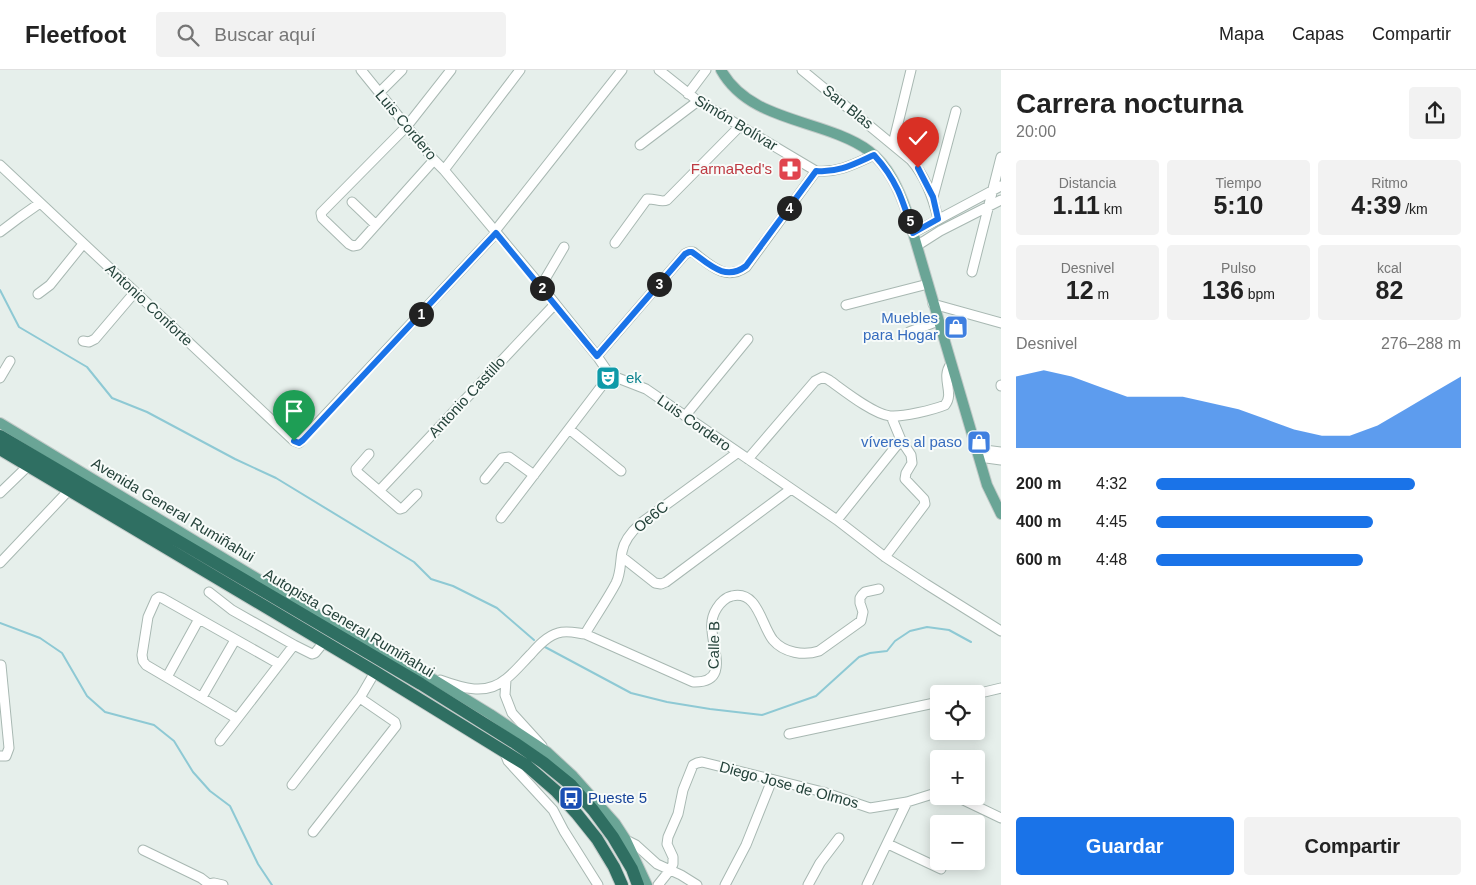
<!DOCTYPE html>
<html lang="es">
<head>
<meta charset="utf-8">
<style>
	:root { --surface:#fff; --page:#f2f2f2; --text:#222; --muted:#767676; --line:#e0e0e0; --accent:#1a73e8 }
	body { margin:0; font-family:Helvetica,sans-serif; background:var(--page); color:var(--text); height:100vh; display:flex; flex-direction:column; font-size:19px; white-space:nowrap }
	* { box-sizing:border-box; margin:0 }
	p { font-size:16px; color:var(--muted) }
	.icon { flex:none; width:28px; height:28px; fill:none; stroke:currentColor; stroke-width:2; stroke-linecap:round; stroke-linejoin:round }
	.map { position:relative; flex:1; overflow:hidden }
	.side { display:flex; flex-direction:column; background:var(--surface); width:475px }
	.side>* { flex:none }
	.tools { position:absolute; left:930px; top:615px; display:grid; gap:10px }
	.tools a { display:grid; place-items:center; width:55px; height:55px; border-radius:5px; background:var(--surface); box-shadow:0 2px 12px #0003; font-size:25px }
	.pin { position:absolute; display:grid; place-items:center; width:42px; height:42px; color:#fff; margin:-51px -21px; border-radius:50% 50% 50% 0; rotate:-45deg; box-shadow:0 0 5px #0007 }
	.pin .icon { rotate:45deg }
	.km { position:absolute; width:25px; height:25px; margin:-12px; border-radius:50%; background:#222; color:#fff; font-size:14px; line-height:25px; text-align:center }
	.round { display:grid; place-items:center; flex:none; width:52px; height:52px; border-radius:5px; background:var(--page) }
	.head { display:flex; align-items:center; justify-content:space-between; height:85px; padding:0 15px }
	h1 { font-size:28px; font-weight:600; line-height:38px }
	.figures { display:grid; grid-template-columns:repeat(3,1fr); gap:8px; height:85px; padding:5px 15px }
	.figures div { display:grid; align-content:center; border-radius:5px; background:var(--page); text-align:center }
	.figures b { font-size:25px; font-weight:600 }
	.figures small { font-size:14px; font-weight:400 }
	.figures p { font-size:14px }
	.chart { height:140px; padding:10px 15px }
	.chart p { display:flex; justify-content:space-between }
	.chart svg { width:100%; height:90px; margin-top:5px; fill:var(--accent); opacity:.7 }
	.cta { display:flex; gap:10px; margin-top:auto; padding:10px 15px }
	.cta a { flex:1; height:58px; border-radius:5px; background:var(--accent); color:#fff; font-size:20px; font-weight:600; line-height:58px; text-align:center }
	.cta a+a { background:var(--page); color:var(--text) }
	ul { padding:0 15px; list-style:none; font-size:16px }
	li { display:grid; grid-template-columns:80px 60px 1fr; align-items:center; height:38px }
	li i { height:12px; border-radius:6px; background:var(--accent) }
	header { display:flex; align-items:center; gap:30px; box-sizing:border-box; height:70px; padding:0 25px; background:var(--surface); border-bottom:1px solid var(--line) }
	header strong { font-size:24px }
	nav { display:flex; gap:28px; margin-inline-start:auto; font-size:18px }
	.search { width:350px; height:45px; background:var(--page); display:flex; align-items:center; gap:12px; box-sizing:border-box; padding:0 18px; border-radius:5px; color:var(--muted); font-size:19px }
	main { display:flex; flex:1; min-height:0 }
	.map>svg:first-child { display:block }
</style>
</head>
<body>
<header>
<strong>Fleetfoot</strong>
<div class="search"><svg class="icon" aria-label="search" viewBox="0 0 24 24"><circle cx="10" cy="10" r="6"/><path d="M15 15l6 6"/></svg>Buscar aquí</div>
<nav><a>Mapa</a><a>Capas</a><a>Compartir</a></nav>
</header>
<main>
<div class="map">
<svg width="1001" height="815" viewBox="0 0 1001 815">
	<rect width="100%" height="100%" fill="#e6efeb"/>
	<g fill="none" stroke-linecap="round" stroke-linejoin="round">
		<path stroke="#8ec9d4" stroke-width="2" d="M0 220 19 257 87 297 112 328 147 342 235 389 276 408 414 492 431 509 453 516 497 538 534 570
			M0 553 40 568 62 583 87 626 105 642 154 655 174 671 193 702 210 721 230 736 258 794 272 815
			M545 577 631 623 667 632 710 639 762 645 816 626 859 587 870 583 887 581 895 571 910 561 927 557 949 560 971 572"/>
		<g stroke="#a8b8b2" stroke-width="11">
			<path id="minor" d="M361 0 434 90 444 100 541 216 597 286 610 305 646 319 837 450 885 487 926 514 1001 561
				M659 0 698 31 816 101C838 103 854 94 874 85
				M802 0 911 90C926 107 933 127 938 149
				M379 23 402 0
				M688 24 706 0
				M893 74 911 0
				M640 75 698 31
				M434 90 358 175 353 176 349 174 322 148 321 143 407 56 451 0
				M0 95 294 371 299 373 496 163
				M444 100 520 0
				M933 127 956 41
				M352 132 376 155
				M495 161 622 0
				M0 162 20 147 40 133
				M913 163 1001 116
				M615 173 647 129C654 128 661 133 667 130L740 56
				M918 175 940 161 1001 130
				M972 202 1001 87
				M541 216 564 177
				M38 224 50 215 83 174
				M933 234 1001 253
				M846 235 928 214
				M909 262 938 251
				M83 271 89 272 95 269 135 222
				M597 286 685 184 689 182H693C709 194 725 212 746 197L816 101
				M0 308 10 291
				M1001 315V316
				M685 346 748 269
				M569 359 621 401
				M977 379 1001 382
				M369 384 356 399 357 402 400 439 403 438 417 424
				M979 387 1001 390
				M748 389 815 311 823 307 829 310C843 320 873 344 890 346 903 347 933 340 945 335 955 323 940 308 951 294
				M485 409 502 388 509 387 534 405
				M379 421 555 234
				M0 423 29 395
				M501 448 610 305
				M837 450 901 370
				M622 487 655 513 661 514 666 512 791 419
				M885 487 925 434 924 429 905 409 906 403 912 393 911 385 901 370 891 346
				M0 493 70 419
				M209 522 232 540 294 575
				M585 564C595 547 607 530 616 513 621 503 620 493 622 482 624 470 632 461 641 453L737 383
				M167 607 199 549
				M440 610C462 618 486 626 506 609 515 602 523 592 531 584 538 576 547 566 558 563 567 560 576 563 585 564L693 612C729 613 713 582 712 560 711 552 713 544 717 538 720 533 726 527 732 526 758 520 761 555 773 570 784 583 804 586 819 581L861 551 863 542 860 533V528L862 525 865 522 879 519
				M506 610 505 625 512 643 542 676
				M976 624 1001 618
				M202 627 235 570
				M236 648 146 595 143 591 142 585 148 547 156 529 159 527 162 528 279 594
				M789 664 939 632
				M220 671 294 575 312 584 315 583 324 572
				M504 681 508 691 553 740 564 761 598 815
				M0 686H6L9 678 1 595
				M292 715 361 626 375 602
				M955 726 1001 748
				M313 762 396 656 395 652 360 628
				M626 770 636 775 657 794 681 805 697 815
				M888 774 941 799
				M143 780 201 808 210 815
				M209 814 214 813 223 815
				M658 815 670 800 673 794V787L667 774 668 767 678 744 683 720 693 695 697 693 702 692 823 722 870 738 907 732 939 722
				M725 815 746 775 772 710
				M808 815 820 793 839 768
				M867 815 907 732"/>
		</g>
		<g stroke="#c2cac8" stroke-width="12">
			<path id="major" d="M721 0C745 43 797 48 839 65 849 69 860 74 869 81 889 96 899 120 907 142L987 415 1001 444
				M0 353 301 535 433 609 490 644 547 682 573 706 615 753 626 770 647 815"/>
		</g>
		<g stroke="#c2cac8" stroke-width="14">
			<path id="highway" d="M0 366 421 614 515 673 544 693 571 715 593 740 613 767 632 799 638 815
				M0 379 375 602 526 695 556 721 577 744 597 769 614 797 622 815"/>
		</g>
		<use href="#minor" stroke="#fff" stroke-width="9"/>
		<use href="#major" stroke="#6aa596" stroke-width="10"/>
		<use href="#highway" stroke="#2f6f62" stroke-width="12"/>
	</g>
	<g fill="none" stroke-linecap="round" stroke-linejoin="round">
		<g stroke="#fff" stroke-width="10">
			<path id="route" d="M294 371 299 373 303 370 496 163 597 286 685 184 689 182H692C709 194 725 212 746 196L816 101C838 103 854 94 874 85 897 110 903 131 913 163L938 149 933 127 918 98"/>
		</g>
		<use href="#route" stroke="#1a73e8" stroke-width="6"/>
	</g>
	<defs>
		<g id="pharmacy-square" transform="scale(1.25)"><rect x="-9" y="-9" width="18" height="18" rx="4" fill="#e0444e" stroke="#f7fbf9"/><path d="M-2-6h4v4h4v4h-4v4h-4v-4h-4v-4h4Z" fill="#fff"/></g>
		<g id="shop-square" transform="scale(1.25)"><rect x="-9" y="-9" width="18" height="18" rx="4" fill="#3f7fe0" stroke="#f7fbf9"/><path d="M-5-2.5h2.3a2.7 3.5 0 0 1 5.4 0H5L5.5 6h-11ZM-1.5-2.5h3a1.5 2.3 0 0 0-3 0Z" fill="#fff"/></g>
		<g id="theatre-square" transform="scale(1.25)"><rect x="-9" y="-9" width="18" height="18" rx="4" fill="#0f9aa8" stroke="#f7fbf9"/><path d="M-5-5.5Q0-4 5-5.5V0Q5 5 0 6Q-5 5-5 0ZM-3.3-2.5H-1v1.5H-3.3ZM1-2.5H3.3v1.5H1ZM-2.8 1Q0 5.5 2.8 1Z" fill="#fff"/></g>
		<g id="bus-square" transform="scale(1.25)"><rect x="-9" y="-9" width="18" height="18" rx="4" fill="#1a4fb4" stroke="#f7fbf9"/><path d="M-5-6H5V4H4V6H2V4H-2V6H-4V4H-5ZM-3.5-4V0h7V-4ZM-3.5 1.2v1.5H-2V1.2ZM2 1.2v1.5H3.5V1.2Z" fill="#fff"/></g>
	</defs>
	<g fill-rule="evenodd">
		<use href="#pharmacy-square" x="790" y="99"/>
		<use href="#shop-square" x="956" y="257"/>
		<use href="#theatre-square" x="608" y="308"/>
		<use href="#shop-square" x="979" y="372"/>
		<use href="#bus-square" x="571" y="728"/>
	</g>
	<g text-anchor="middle" stroke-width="4" stroke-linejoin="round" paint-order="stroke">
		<g font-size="15" fill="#24423a" stroke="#f7fbf9">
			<text transform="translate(848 37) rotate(39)" y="5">San Blas</text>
			<text transform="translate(736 53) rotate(31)" y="5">Simón Bolívar</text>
			<text transform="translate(406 55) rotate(50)" y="5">Luis Cordero</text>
			<text transform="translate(149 235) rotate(43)" y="5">Antonio Conforte</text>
			<text transform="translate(467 327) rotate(-47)" y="5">Antonio Castillo</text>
			<text transform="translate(694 353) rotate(35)" y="5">Luis Cordero</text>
			<text transform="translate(173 440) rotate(31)" y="5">Avenida General Rumiñahui</text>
			<text transform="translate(651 447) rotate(-39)" y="5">Oe6C</text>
			<text transform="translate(349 553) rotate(31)" y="5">Autopista General Rumiñahui</text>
			<text transform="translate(714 575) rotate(-89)" y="5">Calle B</text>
			<text transform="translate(789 715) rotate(15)" y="5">Diego Jose de Olmos</text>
		</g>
		<g font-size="15" fill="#be3a42" stroke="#f7fbf9" text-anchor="end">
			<text x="772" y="104">FarmaRed's</text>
		</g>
		<g font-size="15" fill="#366cbe" stroke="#f7fbf9" text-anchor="end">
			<text x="938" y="253">Muebles<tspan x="938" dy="17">para Hogar</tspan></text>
			<text x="962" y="377">víveres al paso</text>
		</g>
		<g font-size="15" fill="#0d838f" stroke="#f7fbf9" text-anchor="start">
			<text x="626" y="313">ek</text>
		</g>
		<g font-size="15" fill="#164399" stroke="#f7fbf9" text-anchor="start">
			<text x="588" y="733">Pueste 5</text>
		</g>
	</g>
</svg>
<div class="tools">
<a><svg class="icon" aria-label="locate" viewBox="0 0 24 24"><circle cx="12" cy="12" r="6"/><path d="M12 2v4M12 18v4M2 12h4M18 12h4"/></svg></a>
<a>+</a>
<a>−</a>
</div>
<div class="pin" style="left:294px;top:371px;background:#1e9e55"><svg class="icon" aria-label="arrive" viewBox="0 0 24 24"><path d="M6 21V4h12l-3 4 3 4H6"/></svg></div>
<div class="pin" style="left:918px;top:98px;background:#d93025"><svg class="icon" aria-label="check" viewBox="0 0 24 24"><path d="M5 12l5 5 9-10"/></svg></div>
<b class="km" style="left:421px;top:244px">1</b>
<b class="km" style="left:542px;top:218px">2</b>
<b class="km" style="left:659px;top:214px">3</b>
<b class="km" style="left:789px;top:138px">4</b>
<b class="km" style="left:910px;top:151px">5</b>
</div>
<section class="side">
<div class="head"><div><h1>Carrera nocturna</h1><p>20:00</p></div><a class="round"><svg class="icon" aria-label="share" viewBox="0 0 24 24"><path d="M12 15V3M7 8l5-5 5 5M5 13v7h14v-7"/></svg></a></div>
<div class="figures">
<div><p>Distancia</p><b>1.11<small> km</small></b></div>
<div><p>Tiempo</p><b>5:10</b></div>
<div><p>Ritmo</p><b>4:39<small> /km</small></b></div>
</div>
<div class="figures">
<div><p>Desnivel</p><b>12<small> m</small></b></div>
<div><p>Pulso</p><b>136<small> bpm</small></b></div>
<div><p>kcal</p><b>82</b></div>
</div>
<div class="chart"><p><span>Desnivel</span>276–288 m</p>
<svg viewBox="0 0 160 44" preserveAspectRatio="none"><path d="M0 44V9L10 6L20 9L30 14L40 19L50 19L60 19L70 22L80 25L90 30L100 35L110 38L120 38L130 33L140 25L150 17L160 9V44z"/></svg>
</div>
<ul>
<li><b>200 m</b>4:32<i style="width:85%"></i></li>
<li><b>400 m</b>4:45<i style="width:71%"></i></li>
<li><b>600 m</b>4:48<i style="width:68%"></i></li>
</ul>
<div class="cta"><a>Guardar</a><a>Compartir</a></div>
</section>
</main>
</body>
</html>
